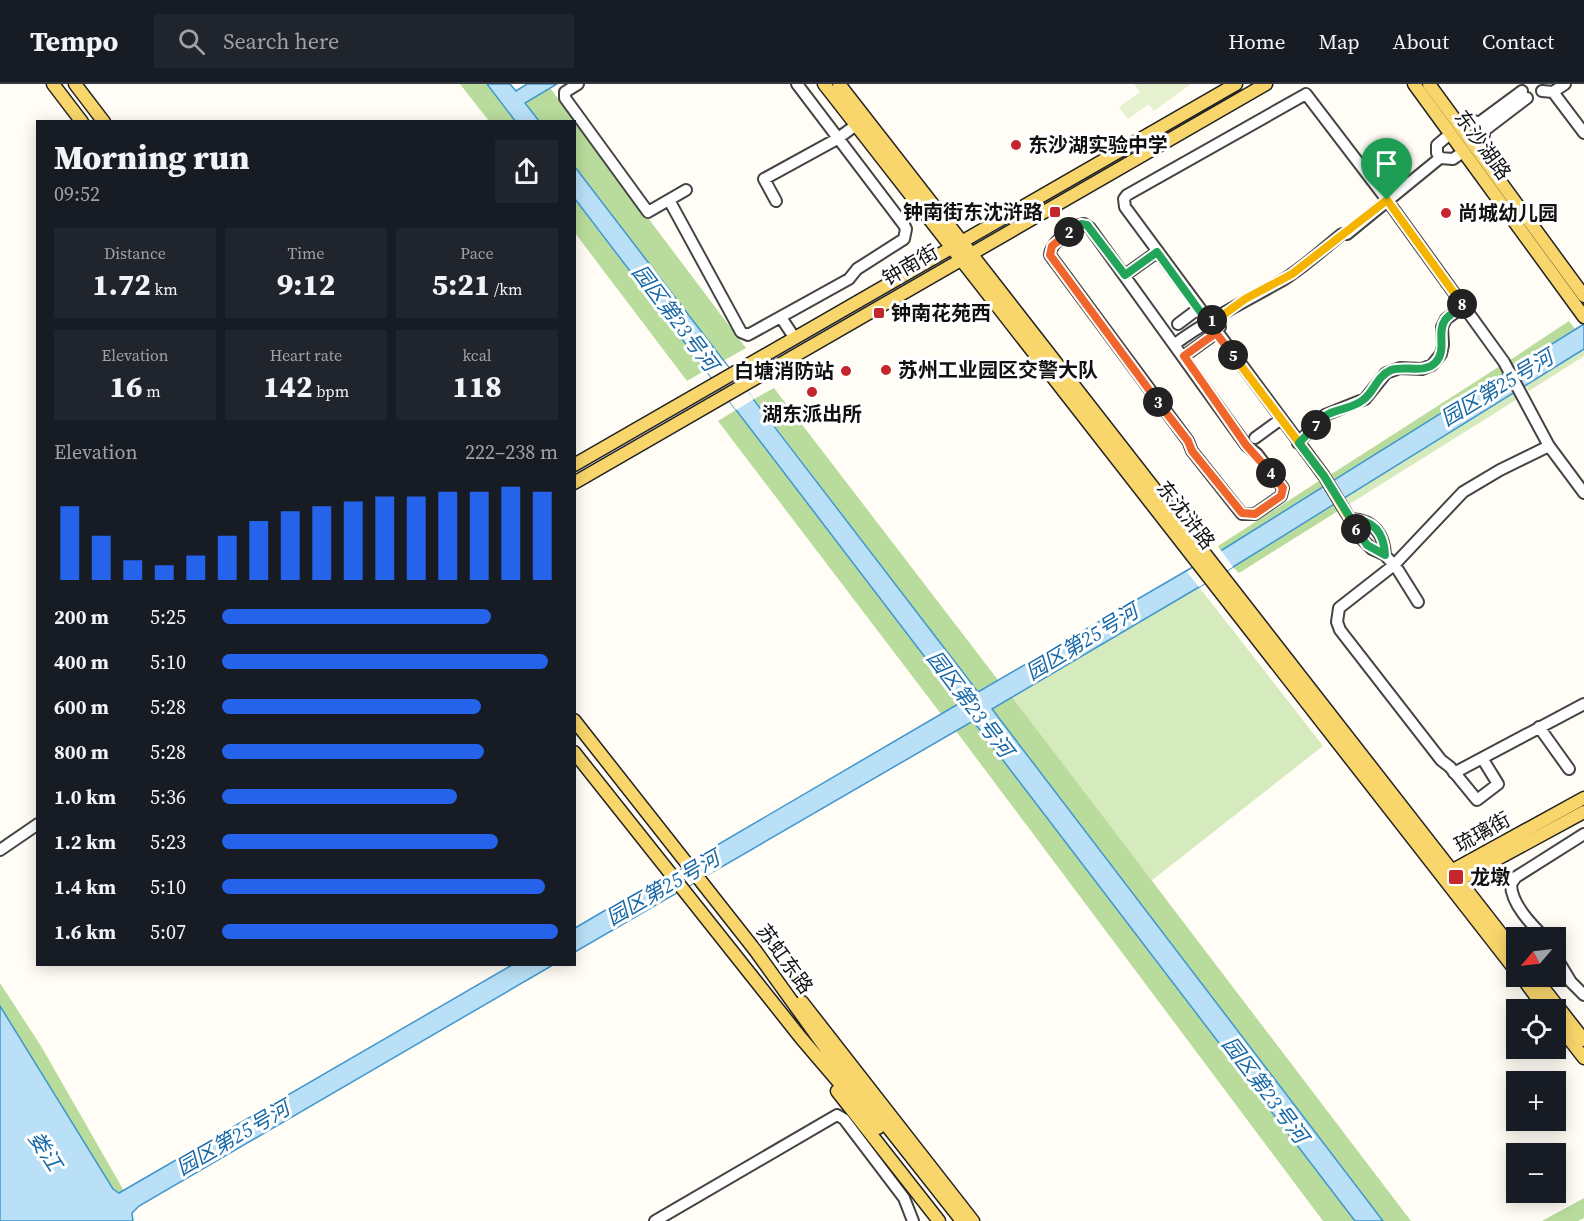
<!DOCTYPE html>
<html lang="en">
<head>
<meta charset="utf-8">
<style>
	:root { --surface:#171b24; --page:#20242c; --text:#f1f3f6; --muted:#9ea1a6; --line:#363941; --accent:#2563eb }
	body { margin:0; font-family:"Source Serif 4","Noto Sans SC",serif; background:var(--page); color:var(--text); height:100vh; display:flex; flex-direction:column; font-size:22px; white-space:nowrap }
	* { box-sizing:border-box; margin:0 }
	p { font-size:20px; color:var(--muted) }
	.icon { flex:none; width:33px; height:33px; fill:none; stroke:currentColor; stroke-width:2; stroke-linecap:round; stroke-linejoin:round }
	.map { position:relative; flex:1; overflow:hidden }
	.details { position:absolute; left:36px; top:36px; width:540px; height:846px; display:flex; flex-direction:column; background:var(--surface); border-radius:0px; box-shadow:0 3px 15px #0003 }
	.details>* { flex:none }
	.needle { width:39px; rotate:242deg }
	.controls { position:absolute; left:1506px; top:843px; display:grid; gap:12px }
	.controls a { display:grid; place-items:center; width:60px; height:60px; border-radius:0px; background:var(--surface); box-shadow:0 3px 15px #0003; font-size:30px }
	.pin { position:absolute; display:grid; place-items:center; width:51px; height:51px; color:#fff; margin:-62px -26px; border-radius:50% 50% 50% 0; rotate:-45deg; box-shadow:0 0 6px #0007 }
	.pin .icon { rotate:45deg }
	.km { position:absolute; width:30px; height:30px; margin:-15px; border-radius:50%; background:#222; color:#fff; font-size:16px; line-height:30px; text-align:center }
	.round { display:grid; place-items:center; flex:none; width:63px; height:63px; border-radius:0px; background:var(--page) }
	.headline { display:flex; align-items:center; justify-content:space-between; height:102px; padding:0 18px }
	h1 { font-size:33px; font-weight:800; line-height:45px }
	.figures { display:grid; grid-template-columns:repeat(3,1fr); gap:9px; height:102px; padding:6px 18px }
	.figures div { display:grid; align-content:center; border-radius:0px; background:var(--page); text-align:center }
	.figures b { font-size:30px; font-weight:800 }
	.figures small { font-size:16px; font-weight:400 }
	.figures p { font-size:16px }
	.chart { height:168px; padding:12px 18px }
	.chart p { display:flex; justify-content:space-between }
	.chart svg { width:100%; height:108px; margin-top:6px; stroke:var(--accent); stroke-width:6 }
	ul { padding:0 18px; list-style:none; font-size:20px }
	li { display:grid; grid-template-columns:96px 72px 1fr; align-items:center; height:45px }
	li i { height:15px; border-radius:8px; background:var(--accent) }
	header { display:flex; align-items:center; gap:36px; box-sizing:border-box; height:84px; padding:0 30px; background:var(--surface); border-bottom:2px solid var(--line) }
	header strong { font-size:28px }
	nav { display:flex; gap:33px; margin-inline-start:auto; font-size:21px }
	.search { width:420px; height:54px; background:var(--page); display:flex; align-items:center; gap:15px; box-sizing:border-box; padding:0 21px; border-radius:0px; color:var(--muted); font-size:22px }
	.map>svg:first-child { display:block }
</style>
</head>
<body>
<header>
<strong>Tempo</strong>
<div class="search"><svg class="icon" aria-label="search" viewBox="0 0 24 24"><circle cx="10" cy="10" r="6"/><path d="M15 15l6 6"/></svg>Search here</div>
<nav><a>Home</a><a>Map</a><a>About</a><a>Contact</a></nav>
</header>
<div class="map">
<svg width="1584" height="1137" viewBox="0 0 1584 1137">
	<rect width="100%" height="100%" fill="#fffdf5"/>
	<path fill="#d5ebbd" d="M1584 265V272L1529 307 1525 301Z
		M1515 308 1519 314 1348 421 1344 414Z
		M1199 503 1323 662 1151 797 1012 613Z"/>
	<path fill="#b9dc9c" d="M460 0H487L516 37H489Z
		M550 4 746 264 723 277 575 83 574 38 539 37 525 19Z
		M574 115 706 286 687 297 575 149Z
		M1569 237 1575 245 1514 283 1510 276Z
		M1500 282 1504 290 1333 397 1330 391Z
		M774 304 998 596 978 608 754 315Z
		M736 326 960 619 941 630 718 337Z
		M1319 397 1323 403 1221 467 1218 462Z
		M1334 421 1338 427 1239 489 1233 483Z
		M1012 613 1411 1137H1383L992 625Z
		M973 637 1355 1137H1323L956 647Z
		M0 899 41 962 124 1107 118 1109 113 1105 0 922Z
		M1584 1114V1134L1578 1137H1542Z"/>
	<path fill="#e6f2cf" d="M1134 0H1191L1154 27 1149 20 1128 35 1119 23 1140 8Z"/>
	<path fill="#b9e0f7" stroke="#3f96cf" stroke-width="1.5" d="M487 0H510L516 7 527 0H557L525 19 539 37 516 38Z
		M575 83 978 608 1222 466 1584 240V265L1233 483 992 625 1383 1137H1355L973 637 575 868V844L655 797 657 799 698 776 702 774 700 771 960 619 575 115Z
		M512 881H553L139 1122 132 1129 133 1137H0V922L113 1105 119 1109Z"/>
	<path fill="#fffdf5" d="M723 277 754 315 736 326 706 286Z
		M1220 465 1233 483 1199 503 1187 488Z
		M702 774 714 788 668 813 657 799Z"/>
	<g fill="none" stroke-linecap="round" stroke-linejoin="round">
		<g stroke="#444" stroke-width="14">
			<path id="minor" d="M578 0 565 8V14L648 128 686 106
				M1542 7 1553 8 1584 49
				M1553 8 1565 0
				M1480 38 1522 7
				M1461 44 1472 36 1483 41 1484 51 1473 59
				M1485 46 1527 14
				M1450 50 1437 61V69L1440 74 1453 75 1463 68
				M669 116 741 248 748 251 849 195 857 185 904 155 906 145 904 141 797 0
				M776 117 764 95 837 55 856 41
				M1084 140 1090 144 1246 361 1257 370 1283 404 1281 412 1255 430H1242L1192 367 1188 357 1050 171C1050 159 1073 142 1084 140Z
				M1125 191 1157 168
				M782 235 794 253
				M1178 240 1198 225
				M1175 260C1209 235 1246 217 1283 196 1304 183 1322 166 1342 150H1347L1440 74
				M1184 272 1216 249 1220 243
				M1255 354 1281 335
				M1298 359 1325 331 1365 315 1386 289 1400 284 1422 285 1432 281 1441 270 1443 261 1442 243 1446 235 1464 222
				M1351 435C1373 436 1384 449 1385 471
				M1418 518 1398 486 1385 471 1372 465 1362 455 1324 392 1125 123 1124 115 1127 111 1306 10 1387 116 1504 278 1549 362 1584 409
				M1539 643 1569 685
				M1482 674 1498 700 1477 716 1450 683 1441 676 1340 546 1337 538 1339 524 1394 481 1463 408 1500 386 1549 362
				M1454 689 1584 620
				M0 766 38 740
				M1545 854C1532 841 1511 820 1511 800L1516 793 1584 750
				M1556 873 1571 898 1584 911
				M655 1137 837 1031 844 1035 904 1114 913 1137"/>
		</g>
		<g stroke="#222" stroke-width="15">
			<path id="major" d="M53 0 82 38
				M75 0 104 38
				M824 0 1516 887
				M839 0 1516 869
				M1414 0 1584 233
				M1429 0 1584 212
				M574 381 1236 0
				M574 399 1266 0
				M574 636 755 866 827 966 962 1137
				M574 668 801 954 878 1044
				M1451 791 1453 786 1584 714
				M1455 798 1584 728
				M1521 892 1546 926
				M1534 892 1584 956
				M802 918 973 1137
				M1556 938 1584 974
				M837 1007 939 1137"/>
		</g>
		<use href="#minor" stroke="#fff" stroke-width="10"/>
		<use href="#major" stroke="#f9d66b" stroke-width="12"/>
	</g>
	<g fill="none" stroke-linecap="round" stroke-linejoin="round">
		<g stroke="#fff" stroke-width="12">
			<path id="split-1" d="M1212 236 1219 234 1245 215 1292 190 1387 116"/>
		</g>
		<g stroke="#fff" stroke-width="12">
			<path id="split-2" d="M1069 148 1081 140 1087 141 1125 191 1157 168 1207 237 1212 236"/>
		</g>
		<g stroke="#fff" stroke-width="12">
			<path id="split-3" d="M1069 148 1052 162 1050 171 1158 318"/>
		</g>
		<g stroke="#fff" stroke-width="12">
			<path id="split-4" d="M1158 318 1188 357 1192 367 1242 429 1255 430 1281 412 1283 404 1271 389"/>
		</g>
		<g stroke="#fff" stroke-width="12">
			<path id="split-5" d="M1233 271 1216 249 1184 272 1246 361 1271 389"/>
		</g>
		<g stroke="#fff" stroke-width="12">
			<path id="split-6" d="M1233 271 1324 392 1356 445"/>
		</g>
		<g stroke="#fff" stroke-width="12">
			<path id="split-7" d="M1316 341 1299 359 1324 392 1351 435C1373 436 1384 448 1385 471L1367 461 1356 445"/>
		</g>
		<g stroke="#fff" stroke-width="12">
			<path id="split-8" d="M1316 341C1328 323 1348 328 1363 316 1374 308 1377 292 1391 286 1405 281 1424 290 1435 279 1448 266 1436 249 1445 236 1449 230 1458 226 1464 222L1462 220"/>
		</g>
		<g stroke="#fff" stroke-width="12">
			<path id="split-9" d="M1387 116 1462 220"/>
		</g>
		<use href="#split-1" stroke="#f5b400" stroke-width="8"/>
		<use href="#split-2" stroke="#22a559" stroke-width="8"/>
		<use href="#split-3" stroke="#f0652b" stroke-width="8"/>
		<use href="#split-4" stroke="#f0652b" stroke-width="8"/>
		<use href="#split-5" stroke="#f0652b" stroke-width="8"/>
		<use href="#split-6" stroke="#f5b400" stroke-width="8"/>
		<use href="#split-7" stroke="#22a559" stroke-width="8"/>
		<use href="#split-8" stroke="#22a559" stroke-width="8"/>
		<use href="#split-9" stroke="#f5b400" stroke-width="8"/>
	</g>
	<g fill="#c4262e" stroke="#fff" stroke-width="2">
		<circle cx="1016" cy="61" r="6"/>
		<rect x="1049" y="122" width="12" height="12" rx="3"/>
		<circle cx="1446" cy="129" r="6"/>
		<rect x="873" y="223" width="12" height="12" rx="3"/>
		<circle cx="886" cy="286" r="6"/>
		<circle cx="846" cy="287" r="6"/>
		<circle cx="812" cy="308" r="6"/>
		<rect x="1448" y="785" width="16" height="16" rx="3"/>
	</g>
	<g text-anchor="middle" stroke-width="6" stroke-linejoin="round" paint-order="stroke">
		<g font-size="20" font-weight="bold" fill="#111" stroke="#fff" text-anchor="start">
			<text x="1028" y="68">东沙湖实验中学</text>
			<text x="1043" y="135" text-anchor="end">钟南街东沈浒路</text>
			<text x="1458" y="136">尚城幼儿园</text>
			<text x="891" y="236">钟南花苑西</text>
			<text x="898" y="293">苏州工业园区交警大队</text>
			<text x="834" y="294" text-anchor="end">白塘消防站</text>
			<text x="812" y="337" text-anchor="middle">湖东派出所</text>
			<text x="1470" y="800">龙墩</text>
		</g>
		<g font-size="20" fill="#111" stroke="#fff">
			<text transform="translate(1483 61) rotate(54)" y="7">东沙湖路</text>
			<text transform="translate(910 181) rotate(-30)" y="7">钟南街</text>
			<text transform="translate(1186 431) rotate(52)" y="7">东沈浒路</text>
			<text transform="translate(1482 748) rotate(-29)" y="7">琉璃街</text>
			<text transform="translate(785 875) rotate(54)" y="7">苏虹东路</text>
		</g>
		<g font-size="21" font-style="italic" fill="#1768a6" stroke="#fff">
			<text transform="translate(675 234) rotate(53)" y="7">园区第23号河</text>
			<text transform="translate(1497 304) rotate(-31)" y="7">园区第25号河</text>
			<text transform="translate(1082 558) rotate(-31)" y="7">园区第25号河</text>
			<text transform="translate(970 620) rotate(53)" y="7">园区第23号河</text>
			<text transform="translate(663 804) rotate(-30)" y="7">园区第25号河</text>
			<text transform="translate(1265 1006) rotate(53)" y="7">园区第23号河</text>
			<text transform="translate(233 1054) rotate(-30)" y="7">园区第25号河</text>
			<text transform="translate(45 1067) rotate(57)" y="7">娄江</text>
		</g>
	</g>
</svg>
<div class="controls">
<a><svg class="needle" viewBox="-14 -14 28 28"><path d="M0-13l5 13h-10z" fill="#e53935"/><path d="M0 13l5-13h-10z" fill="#9ea1a6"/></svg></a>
<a><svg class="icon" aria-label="locate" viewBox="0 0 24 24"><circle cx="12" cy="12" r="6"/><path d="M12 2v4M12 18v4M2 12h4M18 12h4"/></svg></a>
<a>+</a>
<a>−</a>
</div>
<div class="pin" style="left:1387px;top:116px;background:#1e9e55"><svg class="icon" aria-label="arrive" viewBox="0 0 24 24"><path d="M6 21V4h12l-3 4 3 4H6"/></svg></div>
<b class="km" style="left:1212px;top:236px">1</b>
<b class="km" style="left:1069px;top:148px">2</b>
<b class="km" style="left:1158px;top:318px">3</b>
<b class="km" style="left:1271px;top:389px">4</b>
<b class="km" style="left:1233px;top:271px">5</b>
<b class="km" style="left:1356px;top:445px">6</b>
<b class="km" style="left:1316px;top:341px">7</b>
<b class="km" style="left:1462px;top:220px">8</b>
<section class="details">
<div class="headline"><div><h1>Morning run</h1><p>09:52</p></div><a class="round"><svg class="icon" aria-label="share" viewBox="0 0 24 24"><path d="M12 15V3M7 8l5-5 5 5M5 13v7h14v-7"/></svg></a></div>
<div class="figures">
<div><p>Distance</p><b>1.72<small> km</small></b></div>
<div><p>Time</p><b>9:12</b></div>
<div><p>Pace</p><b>5:21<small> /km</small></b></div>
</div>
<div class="figures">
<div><p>Elevation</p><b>16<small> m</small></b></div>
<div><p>Heart rate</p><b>142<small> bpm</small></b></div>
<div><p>kcal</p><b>118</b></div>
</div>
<div class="chart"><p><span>Elevation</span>222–238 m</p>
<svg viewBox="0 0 160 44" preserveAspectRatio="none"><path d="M5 44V14M15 44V26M25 44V36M35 44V38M45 44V34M55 44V26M65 44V20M75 44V16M85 44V14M95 44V12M105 44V10M115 44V10M125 44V8M135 44V8M145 44V6M155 44V8"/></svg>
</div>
<ul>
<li><b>200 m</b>5:25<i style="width:80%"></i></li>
<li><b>400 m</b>5:10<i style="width:97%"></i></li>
<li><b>600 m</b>5:28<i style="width:77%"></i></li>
<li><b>800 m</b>5:28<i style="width:78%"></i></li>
<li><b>1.0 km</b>5:36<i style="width:70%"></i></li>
<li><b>1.2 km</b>5:23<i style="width:82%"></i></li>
<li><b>1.4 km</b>5:10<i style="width:96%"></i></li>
<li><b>1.6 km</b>5:07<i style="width:100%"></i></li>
</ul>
</section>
</div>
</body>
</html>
